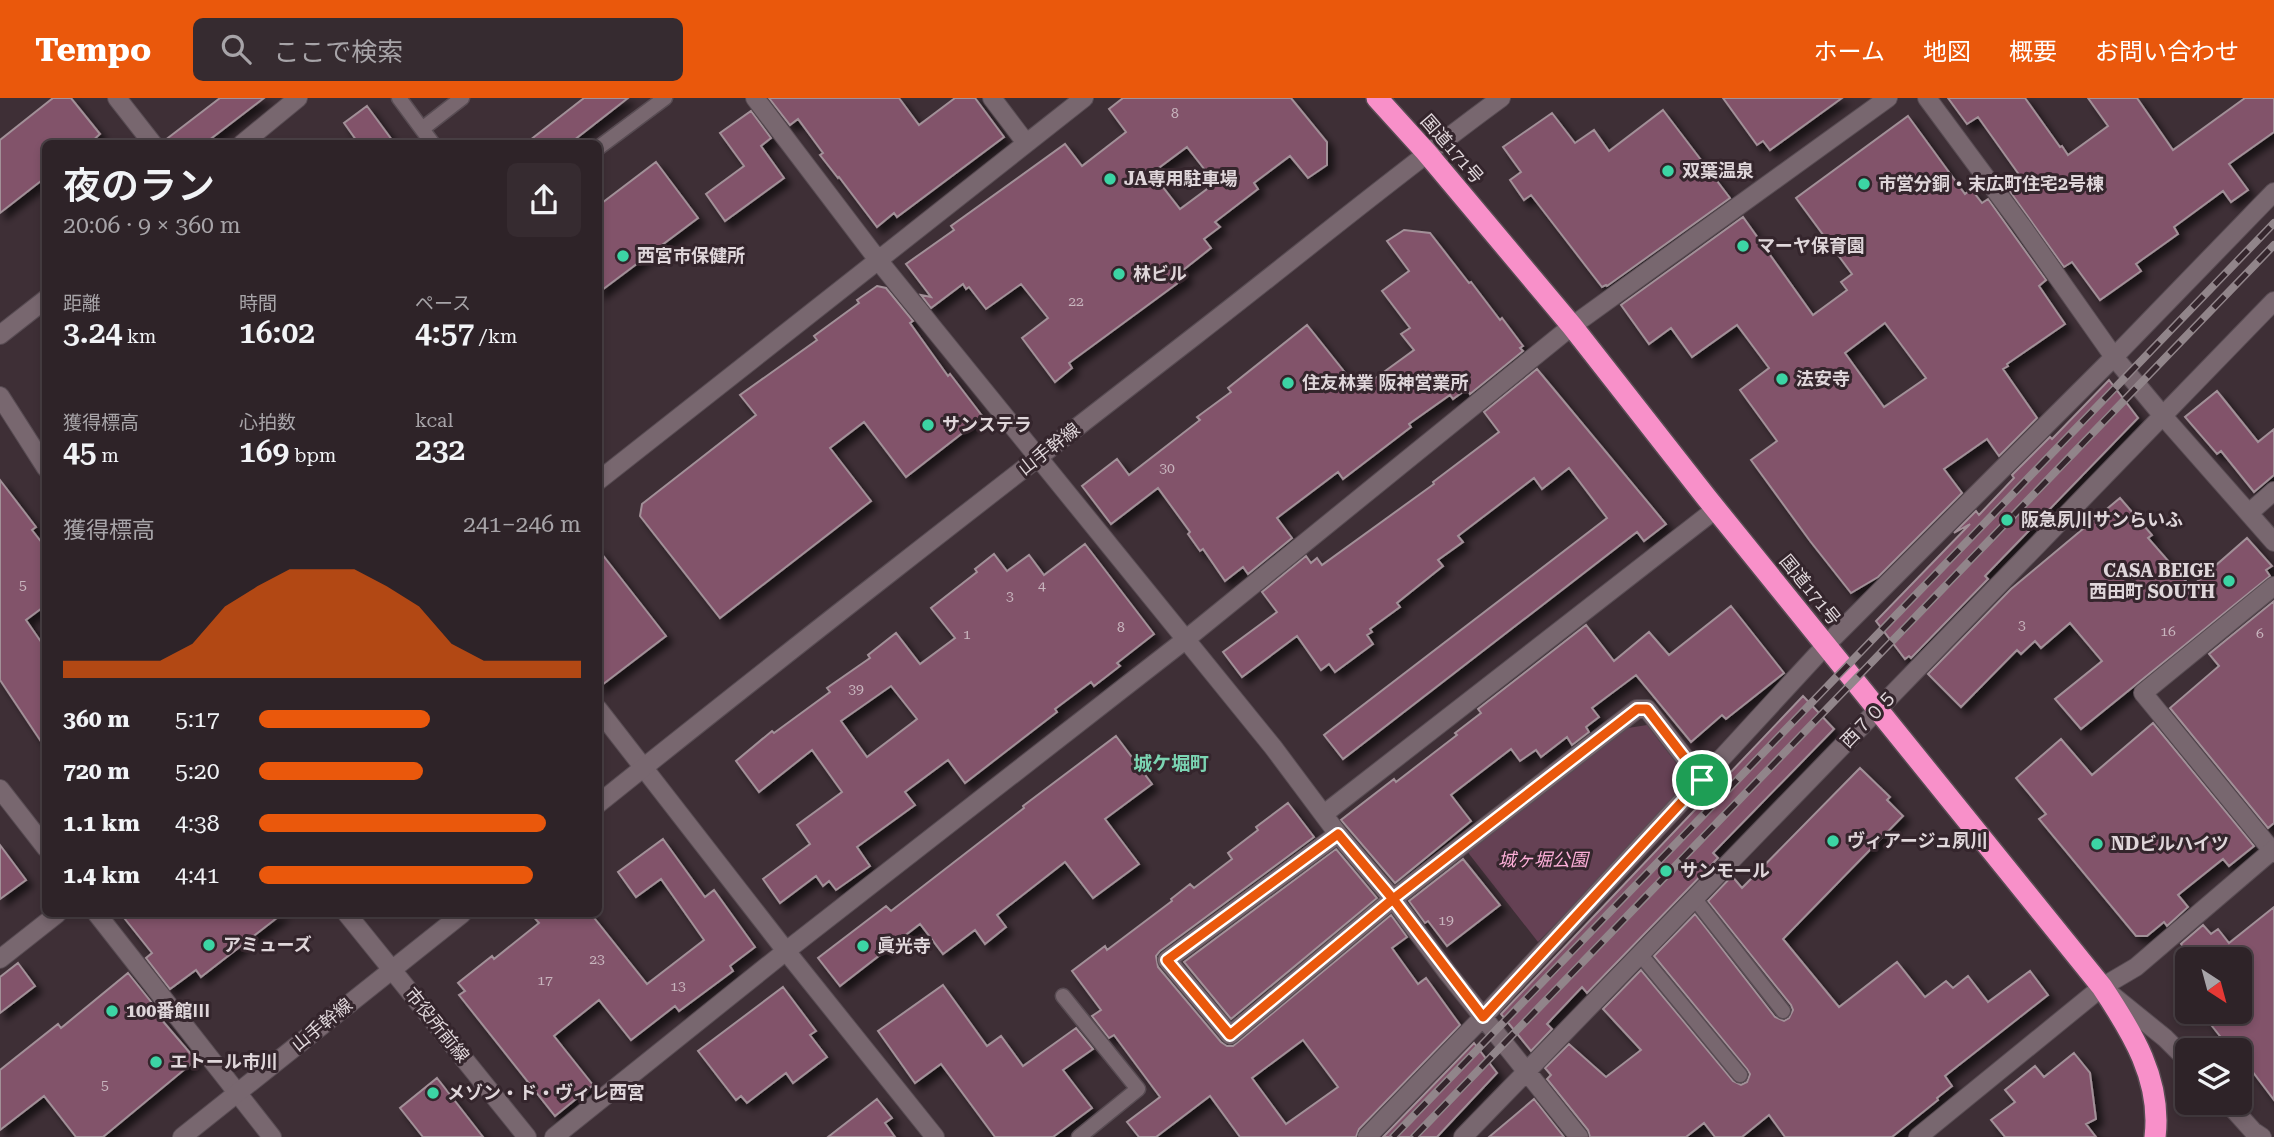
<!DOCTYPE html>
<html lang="ja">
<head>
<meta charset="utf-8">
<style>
	:root { --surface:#2e2328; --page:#362b30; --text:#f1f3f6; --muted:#a7a4a8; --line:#494045; --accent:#ea580c }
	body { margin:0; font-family:"Roboto Serif","Noto Sans JP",serif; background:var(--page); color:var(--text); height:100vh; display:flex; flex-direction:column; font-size:26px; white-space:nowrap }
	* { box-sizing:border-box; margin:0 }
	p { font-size:23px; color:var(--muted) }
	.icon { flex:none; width:38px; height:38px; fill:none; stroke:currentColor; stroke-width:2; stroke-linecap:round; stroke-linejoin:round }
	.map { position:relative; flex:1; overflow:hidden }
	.drawer { position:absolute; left:42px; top:42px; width:560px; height:777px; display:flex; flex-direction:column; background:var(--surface); border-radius:10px; box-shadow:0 4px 10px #0003,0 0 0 2px var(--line) }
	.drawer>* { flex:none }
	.needle { width:46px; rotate:144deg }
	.controls { position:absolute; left:2175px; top:849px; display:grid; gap:14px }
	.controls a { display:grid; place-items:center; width:77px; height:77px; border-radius:10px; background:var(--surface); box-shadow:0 4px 10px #0003,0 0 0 2px var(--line); font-size:35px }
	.pin { position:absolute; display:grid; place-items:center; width:60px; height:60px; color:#fff; margin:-30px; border:4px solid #fff; border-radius:50%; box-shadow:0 2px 7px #0007 }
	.round { display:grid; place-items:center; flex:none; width:74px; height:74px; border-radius:10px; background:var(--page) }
	.overview { display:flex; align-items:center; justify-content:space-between; height:119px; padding:0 21px }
	h1 { font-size:38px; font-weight:600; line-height:52px }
	.stats { display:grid; grid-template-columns:repeat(3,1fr); gap:10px; height:119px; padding:7px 21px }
	.stats div { display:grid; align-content:center }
	.stats b { font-size:30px; font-weight:600 }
	.stats small { font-size:19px; font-weight:400 }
	.stats p { font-size:19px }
	.chart { height:196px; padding:14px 21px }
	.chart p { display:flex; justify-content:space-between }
	.chart svg { width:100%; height:126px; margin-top:7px; fill:var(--accent); opacity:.7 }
	ul { padding:0 21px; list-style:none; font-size:23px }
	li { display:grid; grid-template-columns:112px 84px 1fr; align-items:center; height:52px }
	li i { height:18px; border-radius:9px; background:var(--accent) }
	header { display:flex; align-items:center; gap:42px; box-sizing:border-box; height:98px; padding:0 35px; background:var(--accent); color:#fff }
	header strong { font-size:33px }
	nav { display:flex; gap:38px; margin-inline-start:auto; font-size:24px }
	.search { width:490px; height:63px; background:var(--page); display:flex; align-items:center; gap:18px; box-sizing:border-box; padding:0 24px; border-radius:10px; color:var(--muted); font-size:26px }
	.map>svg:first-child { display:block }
</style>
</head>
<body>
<header>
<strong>Tempo</strong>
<div class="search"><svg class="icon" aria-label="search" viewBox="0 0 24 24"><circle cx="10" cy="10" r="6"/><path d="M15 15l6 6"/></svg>ここで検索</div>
<nav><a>ホーム</a><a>地図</a><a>概要</a><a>お問い合わせ</a></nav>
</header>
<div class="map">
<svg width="2274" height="1039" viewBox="0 0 2274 1039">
	<defs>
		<filter id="shadow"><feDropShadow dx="6" dy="6" stdDeviation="3.5" flood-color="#0009"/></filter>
	</defs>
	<rect width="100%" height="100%" fill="#3e2f36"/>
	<path fill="#654154" d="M1647 627 1683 674 1682 696 1538 844 1466 752 1622 631Z"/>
	<path fill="#82526b" stroke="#a29098" stroke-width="2" fill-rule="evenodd" filter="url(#shadow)" d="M53 0H71L100 36 89 46H46V79L0 115V42Z
		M220 0H264L204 46H164V43Z
		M584 0H628L569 46H525Z
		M769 0H899L919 27 955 0H975L1004 39 897 119 894 115 877 129 839 79 838 80 820 57 823 55 798 21 790 27Z
		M1123 0H1291L1327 44V67L1308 80 1290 58 1254 85 1258 91 1215 124 1220 129 1204 141 1211 150 1182 173 1186 179 1069 265 1072 270 1055 284 1022 240 1048 220 1021 186 986 211 969 189 966 191 963 186 931 210 921 197 931 199 906 166 954 132 951 128 1065 46 1082 68 1126 34 1109 11ZM1187 49 1215 85 1180 111 1152 75Z
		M1723 0H1842L1770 52 1763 43 1757 47Z
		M1948 0H2025L2060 49 2062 48 2068 57 2108 28 2088 0H2137L2173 52 2245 0H2274V34L2229 66 2248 92 2231 104 2223 93 2174 129 2178 136 2136 166 2141 173 2100 202 2072 164 2064 169 2006 88 2020 78 1978 19 1967 26Z
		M367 8 395 46H359L344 25Z
		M1663 12 1730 100 1607 188 1606 187 1602 189 1531 97 1524 102 1510 82 1521 74 1503 49 1552 15 1575 45 1594 32 1609 53Z
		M751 13 771 40 761 48 784 80 725 123 706 96 744 68 720 35Z
		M1908 18 1965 96 1971 91 1982 105 1988 101 2046 182 2039 188 2065 226 2007 266 2008 268 2003 271 2037 320 1999 358 1987 341 1944 371 1962 395 1878 479 1851 495 1810 443 1751 362 1777 343 1740 292 1769 270 1737 227 1692 259 1671 230 1649 246 1621 207 1743 119 1813 217 1847 192 1841 184 1852 176 1796 100ZM1885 225 1926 280 1884 309 1845 255Z
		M656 64 698 120 598 195V108Z
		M1404 132 1430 135 1469 185 1471 184 1500 222 1502 220 1523 248 1520 250 1523 253 1470 296 1467 291 1453 301 1450 297 1409 326 1411 329 1343 381 1338 374 1277 420 1292 440 1248 476 1243 469 1225 483 1203 451 1200 453 1188 436 1190 434 1158 390 1111 426 1082 388 1117 361 1129 377 1200 322 1197 319 1231 294 1228 290 1307 227 1359 292 1414 252 1401 236 1410 230 1382 193 1409 173 1387 143Z
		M877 188 886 190 913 223 910 225 948 278 950 276 983 319 906 379 864 324 830 350 871 403 720 520 640 418 642 406 756 317 740 297 817 242 814 238 859 205 857 202Z
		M1537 271 1666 426 1644 443 1637 434 1343 661 1324 637 1607 420 1569 370 1542 391 1534 380 1458 438 1463 444 1438 462 1443 468 1397 505 1400 509 1370 531 1372 534 1367 537 1373 546 1335 574 1329 566 1321 572 1297 538 1242 579 1223 554 1277 514 1262 494 1306 458 1311 465 1317 460 1322 467 1434 386 1433 384 1499 334 1484 314Z
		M2109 282 2138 320 1985 478 1988 481 1911 560 1909 558 1905 561 1876 523 1970 426 1954 435 1976 413 1979 417 2014 380 2012 377 2050 339 2052 341Z
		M2217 293 2258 344 2274 331V377L2254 394 2221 353 2217 356 2185 319Z
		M0 382 36 429 32 432 46 450V507L26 522 46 551V651L0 582Z
		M2120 400 2152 437 2148 440 2191 489 2247 440 2272 468 2266 472 2270 478 2081 631 2055 601 2102 563 2070 525 2041 550 2035 543 2021 556 2017 552 1961 609 1928 576 2011 491Z
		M1085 446 1154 536 1117 565 1120 568 1094 588 1091 584 1055 611 1057 614 965 685 948 662 905 694 915 707 857 749 870 768 836 792 829 783 823 788 816 778 780 805 763 781 810 746 797 727 842 694 812 652 759 694 736 663 772 633 774 635 830 594 827 590 870 560 868 557 896 535 920 566 955 540 931 510 977 474 975 471 994 456 1007 473 1029 457 1044 477ZM891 588 917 621 867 659 841 623Z
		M598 451 666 538 598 590Z
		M2274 503V725L2268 730 2170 610 2219 568 2209 556Z
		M1731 508 1784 575 1726 621 1722 617 1691 644 1636 577 1592 610 1599 619 1586 629 1589 634 1572 647 1567 639 1541 659 1536 652 1520 663 1511 651 1451 697 1471 723 1395 785 1341 722 1394 681 1396 684 1457 637 1455 635 1481 615 1478 611 1586 527 1614 563 1649 534 1669 557Z
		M1803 598 1834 631 1713 755 1718 760 1587 895 1582 889 1547 926 1552 931 1531 953 1501 916Z
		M2153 625 2254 748 2229 768 2223 761 2178 797 2188 809 2167 828 2164 824 2147 838H2136L2039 721 2046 716 2016 680 2061 641 2092 677Z
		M1116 638 1152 686 1105 721 1139 766 1093 800 1065 764 997 817 1006 829 985 846 975 832 943 856 920 826 840 888 818 860 886 808 891 813 1024 710 1023 708Z
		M1860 670 1890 699 1887 702 1903 718 1783 841 1839 909 1897 864 1925 899 1946 883 1953 890 1968 878 1988 904 2030 873 2048 897 1945 978 1952 988 1937 1000 1938 1002 1892 1039H1785L1769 1017 1742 1039H1715L1704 1025 1686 1039H1590L1588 1032 1547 981 1551 977 1545 970 1569 946 1606 979 1641 952 1603 911 1641 872 1733 983 1741 987 1747 984 1750 976 1747 971 1654 858 1695 816 1775 919 1784 923 1789 920 1793 912 1791 907 1708 803 1732 778 1742 790Z
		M1288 705 1314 739 1160 853 1156 858 1158 869 1221 944 1227 948H1233L1391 817 1407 839 1392 850 1418 886 1426 880 1460 927 1359 1031 1356 1039H1240L1210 998 1156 1039H1139L1127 1024 1160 999 1114 937 1109 940 1092 918 1101 912 1072 873 1105 848 1107 852 1172 803 1171 801 1190 786 1194 790 1232 761 1228 755 1258 732 1256 729ZM1303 942 1338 989 1286 1026 1252 980Z
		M663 741 705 799 714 792 755 849 730 868 733 873 679 913 675 908 631 942 599 902 554 938 593 987 555 1018 459 897 465 893 458 885 492 858 494 861 539 825 531 816H591L647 886 704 842 661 781 636 799 618 774Z
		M0 747 26 782 0 801Z
		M1336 751 1377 800 1231 921 1184 864Z
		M1463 761 1500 807 1447 848 1428 823 1425 825 1409 803Z
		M2274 809V1002L2246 965 2244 967 2240 963V952H2231L2208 923 2219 914H2240V861H2193L2181 846 2203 827 2211 836 2218 831 2229 845Z
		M121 816H282L201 879 196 872 170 891 146 860 152 855Z
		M18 865 35 888 0 915V879Z
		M128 875 152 905 149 907 196 962 103 1039H76L44 998 0 1032V972L58 926 61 930Z
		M943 887 987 948 1001 938 1023 968 1076 930 1093 951 1063 972 1092 1010 1053 1039H995L941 966 915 985 878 933Z
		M783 889 816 933 810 937 827 959 793 985 786 975 747 1005 741 998 736 1002 698 953Z
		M1474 945 1497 975 1437 1039H1383Z
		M2074 955 2090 975 2096 1021 2086 1026 2096 1039H2005L1991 1022 2015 1004 2005 992 2035 968 2044 979Z
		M437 980 483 1039H423L400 1010Z
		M877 1001 892 1020 885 1025 895 1039H828Z
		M1534 1001 1564 1039H1489L1514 1018Z"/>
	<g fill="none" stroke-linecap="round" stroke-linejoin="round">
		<g stroke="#584c53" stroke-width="17">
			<path id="lane" d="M399 0 433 46
				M422 31 462 0
				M598 50 665 0
				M1694 800 1783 913
				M1640 856 1740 977
				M1063 898 1138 991 1079 1039"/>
		</g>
		<g stroke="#584c53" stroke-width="20">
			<path id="street" d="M117 0 153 46
				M755 0 878 162 1273 649 1338 736 1393 801 1447 874 1579 1039
				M992 0 1026 45
				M1927 0 2021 127 2114 259 2163 318 2274 444
				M242 46 298 0
				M0 237 46 201
				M598 383 1084 0
				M2249 415 2274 393
				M2274 488 2143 595 2274 755
				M598 611 786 853 935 1039
				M0 691 46 750
				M1324 716 1716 411
				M1338 736 1167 862 1230 937 1393 801 1637 611H1647L1702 682
				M97 816 272 1039
				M0 861 57 816
				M2227 1004 2253 1033 2262 1039
				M554 1039 786 853 1185 542 1572 228 1888 0
				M1367 1039 1483 919 1826 547 2114 259 2274 94
				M1463 1039 2274 203
				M1918 1039 2102 889 2165 940 2188 963"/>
		</g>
		<g stroke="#584c53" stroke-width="20">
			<path id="secondary" d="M0 298 46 370
				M598 706C796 547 996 392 1196 237 1298 158 1397 76 1501 0
				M347 816 527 1039
				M2102 889 2136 869 2274 751
				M182 1039 462 816"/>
		</g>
		<g stroke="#584c53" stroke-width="24">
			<path id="highway" d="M1377 0 1426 54 1572 228 1706 399 2102 889C2132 934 2162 982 2155 1039"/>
		</g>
		<use href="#lane" stroke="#78676f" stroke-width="14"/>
		<use href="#street" stroke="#78676f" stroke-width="18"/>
		<use href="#secondary" stroke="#78676f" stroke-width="18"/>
		<use href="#highway" stroke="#f890c9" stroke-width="21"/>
		<g stroke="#91858a" stroke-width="8">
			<path id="rail" d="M1393 1039 2274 125
				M1414 1039 2274 147"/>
		</g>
		<use href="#rail" stroke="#34252c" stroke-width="5" stroke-dasharray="16" stroke-linecap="butt"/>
	</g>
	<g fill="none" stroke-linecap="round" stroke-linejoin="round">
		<g stroke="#fff" stroke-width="14">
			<path id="route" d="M1702 682 1647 611H1637L1393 801 1230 937 1167 862 1338 736 1393 801 1483 919 1702 682"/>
		</g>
		<use href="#route" stroke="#ea580c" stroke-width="9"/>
	</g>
	<g fill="#3cd4a4" stroke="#34252c" stroke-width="2.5">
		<circle cx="1668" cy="73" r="7"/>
		<circle cx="1110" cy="81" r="7"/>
		<circle cx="1864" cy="86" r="7"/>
		<circle cx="1743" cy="148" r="7"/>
		<circle cx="623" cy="158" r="7"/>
		<circle cx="1119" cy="176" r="7"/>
		<circle cx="1782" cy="281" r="7"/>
		<circle cx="1288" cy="285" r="7"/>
		<circle cx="928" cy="327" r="7"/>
		<circle cx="2007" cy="422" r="7"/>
		<circle cx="2229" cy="483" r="7"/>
		<circle cx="1833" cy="743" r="7"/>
		<circle cx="2097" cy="746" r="7"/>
		<circle cx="1666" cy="773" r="7"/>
		<circle cx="209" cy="847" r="7"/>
		<circle cx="863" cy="848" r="7"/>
		<circle cx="112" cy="913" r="7"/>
		<circle cx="156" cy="964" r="7"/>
		<circle cx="433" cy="995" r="7"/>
	</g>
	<g text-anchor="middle" stroke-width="6" stroke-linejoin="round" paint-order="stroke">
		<g font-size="14" fill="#c8b5be">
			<text x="1175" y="20">8</text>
			<text x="1076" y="208">22</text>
			<text x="1167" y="375">30</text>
			<text x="23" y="492">5</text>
			<text x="1042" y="492">4</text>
			<text x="1010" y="503">3</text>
			<text x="2022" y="532">3</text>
			<text x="1121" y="534">8</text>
			<text x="2168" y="538">16</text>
			<text x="2260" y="540">6</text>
			<text x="967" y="541">1</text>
			<text x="856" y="596">39</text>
			<text x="1446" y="827">19</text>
			<text x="597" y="866">23</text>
			<text x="545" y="887">17</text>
			<text x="678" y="893">13</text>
			<text x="105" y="992">5</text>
		</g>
		<g font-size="18" fill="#dfd6da" stroke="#34252c">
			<text transform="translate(1452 51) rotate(49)" y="6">国道171号</text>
			<text transform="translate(1049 351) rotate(-38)" y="6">山手幹線</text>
			<text transform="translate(1810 492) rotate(51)" y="6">国道171号</text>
			<text transform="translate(1869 621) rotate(-46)" y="6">西７０５</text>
			<text transform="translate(322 927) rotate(-39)" y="6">山手幹線</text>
			<text transform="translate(437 927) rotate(51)" y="6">市役所前線</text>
		</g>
		<g font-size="18" font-weight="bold" fill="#dfd6da" stroke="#34252c" text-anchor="start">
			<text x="1682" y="79">双葉温泉</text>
			<text x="1124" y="87">JA専用駐車場</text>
			<text x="1878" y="92">市営分銅・末広町住宅2号棟</text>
			<text x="1757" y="154">マーヤ保育園</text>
			<text x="637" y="164">西宮市保健所</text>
			<text x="1133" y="182">林ビル</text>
			<text x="1796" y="287">法安寺</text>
			<text x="1302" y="291">住友林業 阪神営業所</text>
			<text x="942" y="333">サンステラ</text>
			<text x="2021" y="428">阪急夙川サンらいふ</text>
			<text x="2215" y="479" text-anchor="end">CASA BEIGE<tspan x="2215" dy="21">西田町 SOUTH</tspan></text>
			<text x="1847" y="749">ヴィアージュ夙川</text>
			<text x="2111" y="752">NDビルハイツ</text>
			<text x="1680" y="779">サンモール</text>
			<text x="223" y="853">アミューズ</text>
			<text x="877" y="854">眞光寺</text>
			<text x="126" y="919">100番館Ⅲ</text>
			<text x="170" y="970">エトール市川</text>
			<text x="447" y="1001">メゾン・ド・ヴィレ西宮</text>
		</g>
		<g font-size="18" font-style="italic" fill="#fdafd8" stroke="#34252c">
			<text x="1543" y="768">城ヶ堀公園</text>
		</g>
		<g font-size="19" font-weight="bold" fill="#7bd4b2" stroke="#34252c">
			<text x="1171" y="672">城ケ堀町</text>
		</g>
	</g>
</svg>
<div class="controls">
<a><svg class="needle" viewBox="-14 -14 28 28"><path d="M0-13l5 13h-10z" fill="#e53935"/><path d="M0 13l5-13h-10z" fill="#a7a4a8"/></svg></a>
<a><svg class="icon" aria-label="layers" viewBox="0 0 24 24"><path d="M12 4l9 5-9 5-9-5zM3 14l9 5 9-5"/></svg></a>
</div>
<div class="pin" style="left:1702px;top:682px;background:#1e9e55"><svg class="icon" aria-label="arrive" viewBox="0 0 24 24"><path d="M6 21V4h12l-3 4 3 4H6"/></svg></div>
<section class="drawer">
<div class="overview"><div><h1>夜のラン</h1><p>20:06 · 9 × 360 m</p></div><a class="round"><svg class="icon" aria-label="share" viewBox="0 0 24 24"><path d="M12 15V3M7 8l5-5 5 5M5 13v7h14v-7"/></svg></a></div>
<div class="stats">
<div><p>距離</p><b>3.24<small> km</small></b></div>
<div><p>時間</p><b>16:02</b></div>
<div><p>ペース</p><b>4:57<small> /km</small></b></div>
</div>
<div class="stats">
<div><p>獲得標高</p><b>45<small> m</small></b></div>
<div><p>心拍数</p><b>169<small> bpm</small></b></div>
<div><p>kcal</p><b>232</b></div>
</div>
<div class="chart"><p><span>獲得標高</span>241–246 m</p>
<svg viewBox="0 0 160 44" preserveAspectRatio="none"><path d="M0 44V38L10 38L20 38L30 38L40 32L50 19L60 12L70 6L80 6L90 6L100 12L110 19L120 32L130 38L140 38L150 38L160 38V44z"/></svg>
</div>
<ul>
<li><b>360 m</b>5:17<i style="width:53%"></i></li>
<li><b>720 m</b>5:20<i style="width:51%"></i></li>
<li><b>1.1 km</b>4:38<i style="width:89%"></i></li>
<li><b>1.4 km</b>4:41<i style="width:85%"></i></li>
</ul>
</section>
</div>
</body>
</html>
